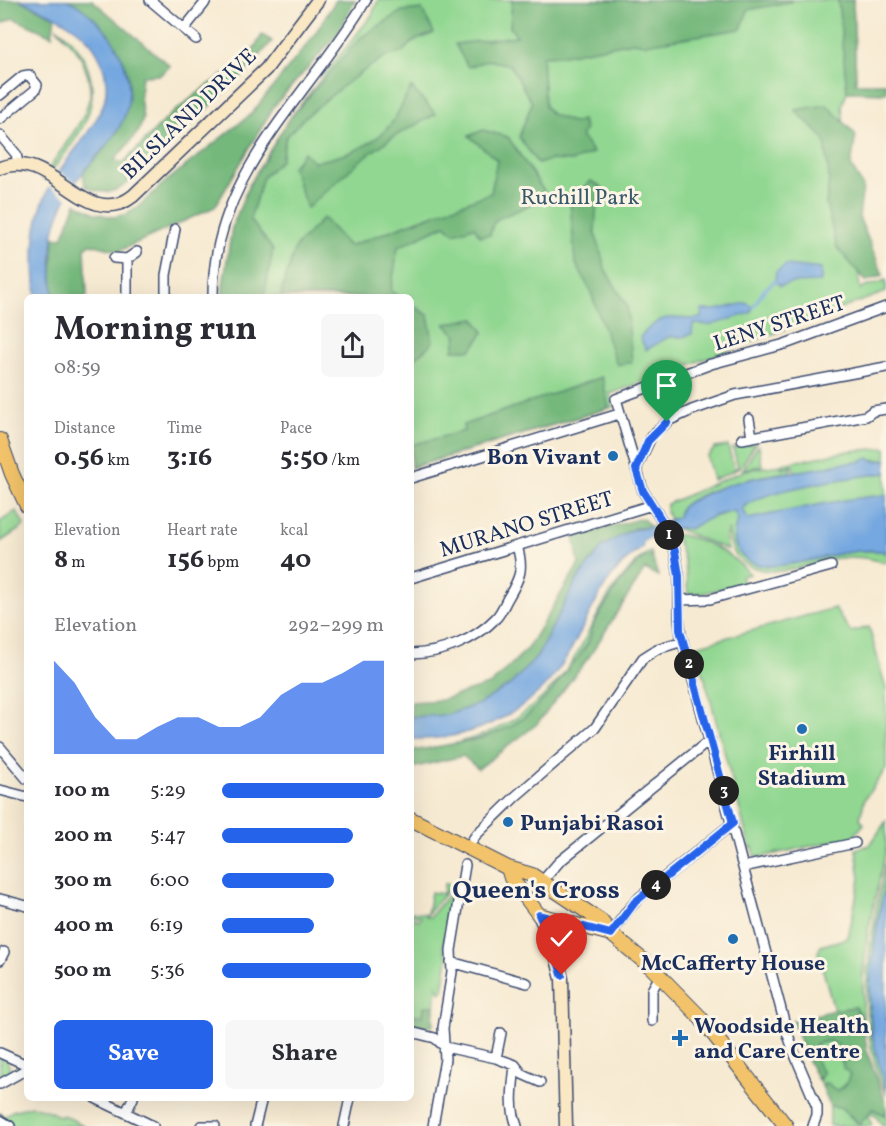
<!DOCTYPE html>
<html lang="en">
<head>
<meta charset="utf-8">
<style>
	:root { --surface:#fff; --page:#f7f7f7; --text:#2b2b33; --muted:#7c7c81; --accent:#2563eb }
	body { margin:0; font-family:Vollkorn,serif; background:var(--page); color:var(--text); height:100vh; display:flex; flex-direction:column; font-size:22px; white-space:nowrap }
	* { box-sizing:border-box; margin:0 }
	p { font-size:20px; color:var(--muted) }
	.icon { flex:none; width:33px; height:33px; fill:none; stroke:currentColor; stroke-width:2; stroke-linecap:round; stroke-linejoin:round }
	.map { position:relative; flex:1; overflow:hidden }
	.sheet { position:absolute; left:24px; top:294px; width:390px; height:807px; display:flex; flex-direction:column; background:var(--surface); border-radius:9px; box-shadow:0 6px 24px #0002 }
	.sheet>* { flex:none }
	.pin { position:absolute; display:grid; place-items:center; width:51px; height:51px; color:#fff; margin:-62px -26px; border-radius:50% 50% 50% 0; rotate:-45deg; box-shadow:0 0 6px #0007 }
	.pin .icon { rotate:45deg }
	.km { position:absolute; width:30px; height:30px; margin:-15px; border-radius:50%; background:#222; color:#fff; font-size:16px; line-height:30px; text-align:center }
	.round { display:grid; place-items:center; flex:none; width:63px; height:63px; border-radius:9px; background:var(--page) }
	.summary { display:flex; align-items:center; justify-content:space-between; height:102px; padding:0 30px }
	h1 { font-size:33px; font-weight:700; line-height:45px }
	.stats { display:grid; grid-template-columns:repeat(3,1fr); gap:9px; height:102px; padding:6px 30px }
	.stats div { display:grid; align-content:center }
	.stats b { font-size:26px; font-weight:700 }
	.stats small { font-size:16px; font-weight:400 }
	.stats p { font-size:16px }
	.chart { height:168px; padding:12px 30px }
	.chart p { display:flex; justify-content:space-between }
	.chart svg { width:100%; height:108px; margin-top:6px; fill:var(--accent); opacity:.7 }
	.cta { display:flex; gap:12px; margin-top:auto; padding:12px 30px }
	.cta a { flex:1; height:69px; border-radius:9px; background:var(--accent); color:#fff; font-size:24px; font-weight:700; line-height:69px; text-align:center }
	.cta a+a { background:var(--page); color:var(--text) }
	ul { padding:0 30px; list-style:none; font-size:20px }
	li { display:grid; grid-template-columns:96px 72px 1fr; align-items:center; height:45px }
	li i { height:15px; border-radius:8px; background:var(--accent) }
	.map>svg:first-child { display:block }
</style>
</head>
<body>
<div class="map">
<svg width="886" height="1126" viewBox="0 0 886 1126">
	<rect width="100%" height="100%" fill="#fcf5e5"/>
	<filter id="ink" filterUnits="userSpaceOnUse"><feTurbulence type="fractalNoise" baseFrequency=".0167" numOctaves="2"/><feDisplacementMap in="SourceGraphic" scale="12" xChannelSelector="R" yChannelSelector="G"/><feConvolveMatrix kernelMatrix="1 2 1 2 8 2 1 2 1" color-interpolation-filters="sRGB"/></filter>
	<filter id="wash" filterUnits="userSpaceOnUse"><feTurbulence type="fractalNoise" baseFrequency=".008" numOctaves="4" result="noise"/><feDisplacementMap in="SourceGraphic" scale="24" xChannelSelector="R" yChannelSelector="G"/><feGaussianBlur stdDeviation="1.35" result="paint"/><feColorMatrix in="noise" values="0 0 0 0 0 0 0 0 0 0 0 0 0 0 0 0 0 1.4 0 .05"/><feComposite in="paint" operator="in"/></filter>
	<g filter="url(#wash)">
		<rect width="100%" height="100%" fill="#f7ead2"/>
		<path fill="#91d791" stroke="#568378" stroke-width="1.5" d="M378 0H853L856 83 847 92 842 106 860 289 886 280V292L610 394 613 407 411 468V297H223V286L232 228 249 185 289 119 372 15Z
			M56 27C70 37 81 49 87 66 105 113 71 144 45 180L42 179 77 127 84 115 90 97V87L88 76 81 58 76 50Z
			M756 443 740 468 713 480 707 457 715 448 728 446 734 469 738 467 733 448Z
			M759 446 762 466 743 469 757 447Z
			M886 448V460L863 459 859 462 833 464 832 466 796 472 794 470 793 465 782 467V464L849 451Z
			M780 465 782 469 791 467V472C768 473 695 490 681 508 679 511 679 514 678 517L671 520 666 512 667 504 745 470Z
			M886 473V495C839 499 794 510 749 519L746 517 742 509C753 490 861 476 886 473Z
			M16 511 24 524 23 527 0 542V522Z
			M734 511 738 520C734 527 734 535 735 543 746 585 817 556 845 553 858 551 872 549 886 552V563C871 558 855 556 840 558 825 559 809 566 794 569 763 575 729 568 729 531L727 530 726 539 728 550 675 528Z
			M675 534C705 539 730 552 750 574L741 576 743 583 704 593 688 594 685 563Z
			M651 552 652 557 650 556 643 559 619 584 594 623 588 643 577 660 570 665 552 691 538 707 510 727 494 734 463 743 459 742C512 729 551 699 579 650 593 624 604 598 624 576 632 567 639 556 651 552Z
			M834 608 851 632 869 627 886 689V769L865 798 860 818 864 824 853 837 755 858 753 847 750 848 696 646Z
			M886 821V850L868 931 863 975V1021L855 1007 834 1010 818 952 821 946 848 938 860 879 856 849 870 845Z
			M886 862V880L876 926 869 992 871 1033 884 1081 886 1095C852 1020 869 939 886 862Z
			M445 883 452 885 426 916 430 917 450 893 452 894 443 946 448 958 443 990 440 992 437 985 432 1024 411 1019V918L420 920 421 917 411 915V912L427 914 431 892 443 894Z
			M829 1041 837 1043 842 1051 841 1061 850 1074 847 1082 838 1091 825 1083 822 1086 817 1078 820 1079V1068C813 1060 812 1054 815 1044Z
			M0 1057 7 1060 10 1069 8 1075 0 1080Z
			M31 1106 49 1111 61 1117 63 1115 85 1126H0V1113L4 1117 12 1111Z
			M830 1106 840 1107 857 1123 873 1109 883 1115 886 1112V1126H883L874 1114 868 1116 872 1126H830Z"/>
		<path fill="#74b87b" stroke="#48746c" stroke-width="1.5" d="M0 0H20L55 17 52 36 13 18 0 24Z
			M67 0H92L170 66 160 75 142 76 140 96 143 119 139 131 114 161 124 162 170 115 204 88 248 58 262 35 272 41 247 71 128 183C113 195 101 194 85 186L83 172C97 157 112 142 121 124 146 74 109 25 67 0Z
			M336 0H355L336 36 274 106 215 207 119 251 91 244 85 248 87 297H54L52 276 54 237 62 238 76 203 95 213 113 217 127 214 138 207 164 183 251 114 313 37Z
			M512 0H791V2L748 10 741 29 645 44 633 42 564 55 542 56 545 106 551 114 574 123 582 120 585 129 581 136 593 153 573 161 550 160 538 164 519 137 532 103 510 65 488 60 468 67 455 44 517 36 510 28Z
			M838 0H853L856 83H886V93L847 92Z
			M422 9 434 33 414 41 401 53 384 57 348 82 304 118 286 137 281 160 263 177 250 219 273 250 264 297H223V286L232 228 249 185 289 119 360 38 402 11Z
			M411 87 436 114 393 137 361 160 307 208 292 167 304 152 314 162C342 157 373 147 391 124 399 113 405 99 411 87Z
			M827 105 856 135 851 165 863 187 859 217 883 275 866 281 837 248 826 204 829 178 825 140 795 110Z
			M483 130 508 137 544 191 546 198 497 219 493 224 490 235 480 236 474 227 454 233 445 225 398 247 391 291 400 297H281L282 289 296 246 323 218 349 246 491 193 497 160 469 136Z
			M591 181 602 187 596 211 595 233 606 271 627 306 632 362 617 365 590 290 575 262 570 202Z
			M411 304 428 315 433 342 411 362Z
			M474 318 484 332 471 350H453L457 336 445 324Z
			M602 377 609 408 411 467V445L464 431 463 425Z
			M642 518 651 527 635 528 603 546 577 580 537 657 510 685 479 704 447 715 411 717V702L441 700 491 684 527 649 579 564 574 537Z
			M646 556 652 557 658 576 645 569 589 657 537 724 478 769 463 756 411 768V749L419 750 479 739 510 727 529 714 552 691 570 665 577 659 588 643 594 623 619 584 638 562Z
			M424 1006H434L433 1025 426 1028 411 1024V1014L423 1016Z
			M855 1007 863 1021 867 1052 886 1104V1112L884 1115 873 1109 860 1124 840 1107 830 1106 822 1086 825 1083 829 1084 833 1089 838 1091 847 1082 850 1074 843 1068 842 1051 837 1044 829 1041 815 1044C811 1058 817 1062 823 1073L819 1079 817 1078 806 1057 792 1021 834 1010Z"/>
		<path fill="#74a7e0" stroke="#486b9f" stroke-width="1.5" d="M20 0C34 0 51 0 66 0 74 1 82 9 89 14 120 40 141 85 121 124 112 142 96 156 84 171 73 184 65 200 59 215 49 239 51 272 54 297H36C33 259 31 225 48 190 61 164 83 143 97 118 116 87 104 50 76 29 60 17 38 8 20 0Z
			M786 265 821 269V282L791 283 780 286 775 281 776 272Z
			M746 303 753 307 751 313 711 325 693 324 692 334 682 337H668L646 350 640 337C647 330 654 322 663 319 675 316 689 321 701 318L702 310H716Z
			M868 458 875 461 886 460V473C861 476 754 490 742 509L746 517 749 519C794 510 839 499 886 495V552C872 549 858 551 844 553 817 556 746 586 735 543 734 535 734 527 738 520L734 511 714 516 689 529C675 525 655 534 643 541L642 548C603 573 592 613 570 651 539 709 476 741 411 739V717L447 715 479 704 510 685 537 657 577 580 603 546 631 530 651 527 678 517C679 514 679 511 681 508 685 503 695 499 701 496 742 475 787 474 832 466L833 464 858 462Z
			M886 880V1089C883 1084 882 1075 880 1068 860 1005 873 943 886 880Z"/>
		<path fill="#f7ead2" d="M57 170 78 185 69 199 47 185Z"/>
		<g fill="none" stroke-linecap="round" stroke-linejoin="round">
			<path stroke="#74a7e0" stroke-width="3" d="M753 307 765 289 775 281"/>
		</g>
	</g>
	<g filter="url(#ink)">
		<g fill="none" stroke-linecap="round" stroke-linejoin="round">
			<g stroke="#3c4b6f" stroke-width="12">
				<path id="street" d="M150 0 196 39
					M184 29 204 4 206 0
					M0 95 23 76 29 75 37 85 35 90 0 119
					M0 135 16 154 18 163
					M114 258 127 259 137 252
					M127 259V297
					M166 297V275L175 229
					M213 297C212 173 308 98 366 0
					M749 419 752 437
					M742 439 866 416 873 411 886 409
					M636 469 652 435 670 420 692 410 735 395 886 367
					M411 478 619 414
					M411 578 652 505
					M679 600 710 599 831 566
					M411 654C442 653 474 641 496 618 501 613 504 605 508 598 520 578 524 569 517 546
					M0 747 27 779
					M0 790 27 797
					M468 847 476 835 516 796 595 728 643 658 657 649 683 641
					M743 867 855 843
					M546 877 559 862 710 740
					M0 899 27 906
					M611 934 628 910 639 898 733 823
					M0 960 4 952
					M451 962 527 983
					M652 1021V990L660 976
					M411 1032 435 1038 445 1047 496 1058 515 1065 522 1074 540 1082
					M0 1053 27 1065
					M496 1058 501 1033
					M515 1065C513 1087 509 1105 517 1126
					M0 1084 27 1069
					M95 1098 153 1126
					M126 1113 133 1098
					M0 1120 10 1126
					M201 1126H215
					M255 1126 262 1098
					M344 1126 350 1098
					M433 1126 445 1059 443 1028 452 972 451 950 465 865
					M813 1126 817 1115V1107L795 1055 787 1032 681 635 679 617V576L675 551 662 521 643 491 616 399 711 364 785 344 886 307"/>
			</g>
			<g stroke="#3c4b6f" stroke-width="15">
				<path id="secondary" d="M0 168C52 147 86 233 133 196L266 69 318 0
					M539 915 554 946 562 979 566 1126"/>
			</g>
			<g stroke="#3c4b6f" stroke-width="16">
				<path id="primary" d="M0 440 12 474 27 506
					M411 819 508 868 532 875 601 921 611 934 651 967 699 1016 786 1126
					M508 868 511 878 539 915 611 934"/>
			</g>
			<use href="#street" stroke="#fff" stroke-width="9"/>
			<use href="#secondary" stroke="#fae7c3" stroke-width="12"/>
			<use href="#primary" stroke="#f2c36a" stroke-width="14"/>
		</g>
	</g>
	<g fill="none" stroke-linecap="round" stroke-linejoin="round" filter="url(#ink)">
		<g stroke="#fff" stroke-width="12">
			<path id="route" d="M562 975 554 946 539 915 611 934 635 902 733 823 680 630 679 576 675 551 662 521 643 491 636 469 648 441 667 422"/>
		</g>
		<use href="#route" stroke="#2563eb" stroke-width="8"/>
	</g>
	<g fill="#1f6fb2" stroke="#fcf5e5" stroke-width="2">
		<circle cx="613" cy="456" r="6"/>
		<circle cx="802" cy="729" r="6"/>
		<circle cx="508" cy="822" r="6"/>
		<circle cx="733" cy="939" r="6"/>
		<path d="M677 1029h6v6h6v6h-6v6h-6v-6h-6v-6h6z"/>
	</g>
	<g text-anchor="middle" stroke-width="6" stroke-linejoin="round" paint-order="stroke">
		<g font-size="22" fill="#1b2f5e" stroke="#fcf5e5">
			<text transform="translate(188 113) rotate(-44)" y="8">BILSLAND DRIVE</text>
			<text transform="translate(779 322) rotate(-18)" y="8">LENY STREET</text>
			<text transform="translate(526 523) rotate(-17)" y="8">MURANO STREET</text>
		</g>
		<g font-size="22" fill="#38596b" stroke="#fcf5e5">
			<text x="580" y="204">Ruchill Park</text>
		</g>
		<g font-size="22" font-weight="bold" fill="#1b2f5e" stroke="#fcf5e5">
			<text x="601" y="464" text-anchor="end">Bon Vivant</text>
			<text x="802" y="760">Firhill<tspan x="802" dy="25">Stadium</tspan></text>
			<text x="520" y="830" text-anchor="start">Punjabi Rasoi</text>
			<text x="733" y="970">McCafferty House</text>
			<text x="694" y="1033" text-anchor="start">Woodside Health<tspan x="694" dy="25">and Care Centre</tspan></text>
		</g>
		<g font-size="26" font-weight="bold" fill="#1b2f5e" stroke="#fcf5e5">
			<text x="536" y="898">Queen's Cross</text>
		</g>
	</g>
</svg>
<div class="pin" style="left:667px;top:422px;background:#1e9e55"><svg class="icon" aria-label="arrive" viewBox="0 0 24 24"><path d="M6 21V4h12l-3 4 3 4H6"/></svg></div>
<div class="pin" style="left:562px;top:975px;background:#d93025"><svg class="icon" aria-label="check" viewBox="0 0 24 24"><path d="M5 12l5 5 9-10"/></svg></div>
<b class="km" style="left:669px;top:535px">1</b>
<b class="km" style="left:689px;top:664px">2</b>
<b class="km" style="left:724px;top:791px">3</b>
<b class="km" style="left:656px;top:885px">4</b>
<section class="sheet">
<div class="summary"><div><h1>Morning run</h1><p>08:59</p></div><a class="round"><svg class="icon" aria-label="share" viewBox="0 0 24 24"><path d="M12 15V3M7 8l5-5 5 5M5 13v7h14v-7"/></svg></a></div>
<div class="stats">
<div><p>Distance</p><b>0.56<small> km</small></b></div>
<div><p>Time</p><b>3:16</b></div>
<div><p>Pace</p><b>5:50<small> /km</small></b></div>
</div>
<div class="stats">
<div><p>Elevation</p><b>8<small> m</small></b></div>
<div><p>Heart rate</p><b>156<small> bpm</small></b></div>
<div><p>kcal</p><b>40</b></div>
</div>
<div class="chart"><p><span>Elevation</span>292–299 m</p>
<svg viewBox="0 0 160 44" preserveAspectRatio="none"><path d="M0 44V6L10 15L20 29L30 38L40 38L50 33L60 29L70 29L80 33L90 33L100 29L110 20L120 15L130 15L140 11L150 6L160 6V44z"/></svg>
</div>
<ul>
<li><b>100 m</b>5:29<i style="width:100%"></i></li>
<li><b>200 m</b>5:47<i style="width:81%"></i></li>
<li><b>300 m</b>6:00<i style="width:69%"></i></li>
<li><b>400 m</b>6:19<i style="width:57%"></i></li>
<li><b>500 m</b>5:36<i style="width:92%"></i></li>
</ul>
<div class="cta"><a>Save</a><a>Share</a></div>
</section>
</div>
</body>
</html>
